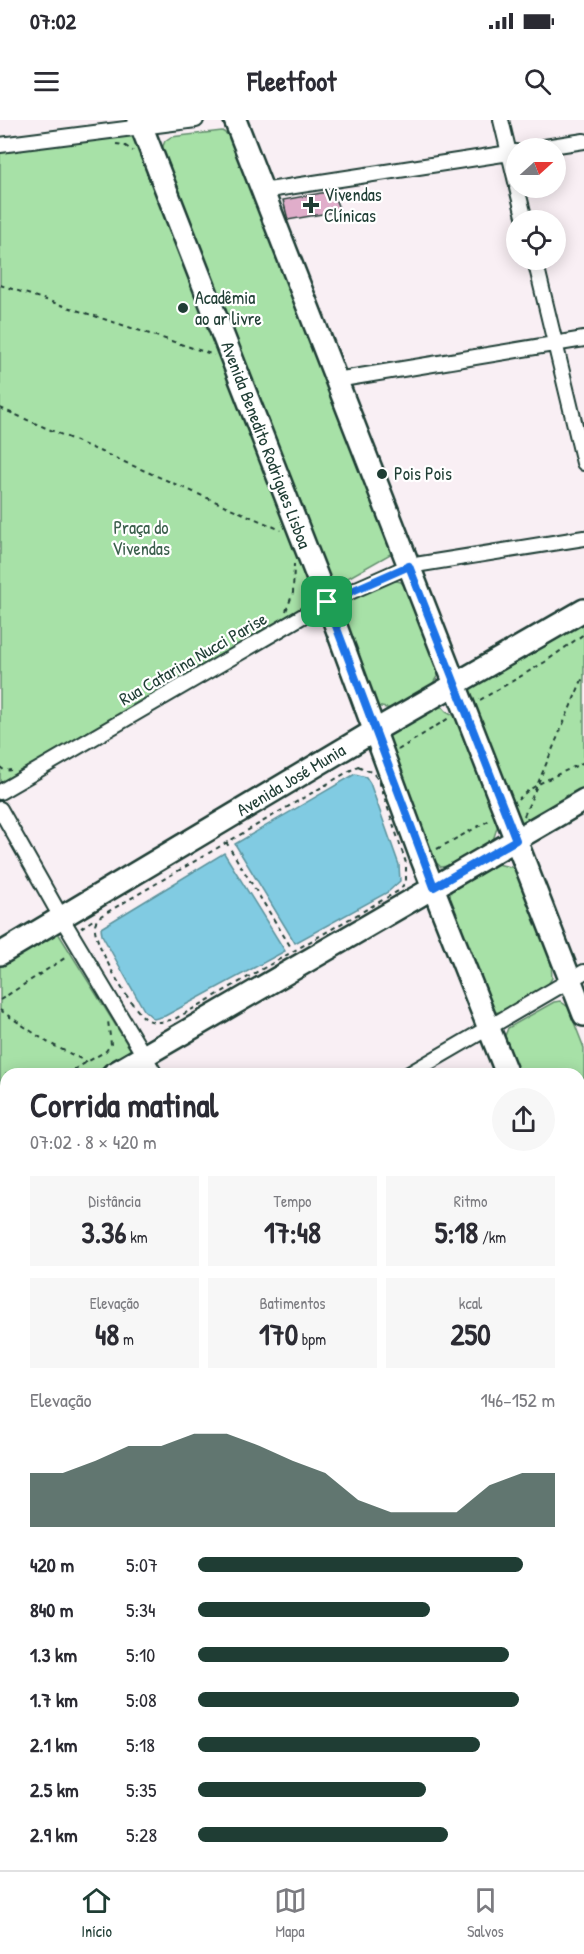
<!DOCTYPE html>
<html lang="pt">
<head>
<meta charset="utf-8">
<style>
	:root { --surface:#fff; --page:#f7f7f7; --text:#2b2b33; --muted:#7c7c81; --line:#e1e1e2; --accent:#1f3d34 }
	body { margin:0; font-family:"Patrick Hand",sans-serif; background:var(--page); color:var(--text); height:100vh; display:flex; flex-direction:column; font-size:22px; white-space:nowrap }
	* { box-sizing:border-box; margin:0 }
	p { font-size:20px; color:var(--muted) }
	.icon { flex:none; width:33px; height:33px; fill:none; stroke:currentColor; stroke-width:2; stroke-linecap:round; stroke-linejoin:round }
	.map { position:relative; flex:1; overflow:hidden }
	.panel { position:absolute; left:0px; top:948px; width:585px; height:802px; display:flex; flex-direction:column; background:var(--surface); border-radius:18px 18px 0 0; box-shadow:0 3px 15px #0003 }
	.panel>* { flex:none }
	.needle { width:39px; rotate:69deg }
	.tools { position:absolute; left:506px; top:18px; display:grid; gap:12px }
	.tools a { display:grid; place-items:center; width:60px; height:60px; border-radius:50%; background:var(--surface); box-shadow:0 3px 15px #0003; font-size:30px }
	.pin { position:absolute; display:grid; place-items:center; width:51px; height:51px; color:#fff; margin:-26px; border-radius:12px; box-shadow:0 3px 9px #0006 }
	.round { display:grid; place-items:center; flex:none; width:63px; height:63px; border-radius:32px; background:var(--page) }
	.overview { display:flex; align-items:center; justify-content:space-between; height:102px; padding:0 30px }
	h1 { font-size:33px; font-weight:700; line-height:45px }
	.stats { display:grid; grid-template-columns:repeat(3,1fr); gap:9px; height:102px; padding:6px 30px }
	.stats div { display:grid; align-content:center; border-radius:0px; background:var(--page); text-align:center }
	.stats b { font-size:30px; font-weight:700 }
	.stats small { font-size:16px; font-weight:400 }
	.stats p { font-size:16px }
	.chart { height:168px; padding:12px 30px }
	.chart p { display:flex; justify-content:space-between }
	.chart svg { width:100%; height:108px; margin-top:6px; fill:var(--accent); opacity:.7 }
	ul { padding:0 30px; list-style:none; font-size:20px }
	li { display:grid; grid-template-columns:96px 72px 1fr; align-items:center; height:45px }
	li i { height:15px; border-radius:8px; background:var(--accent) }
	.status { display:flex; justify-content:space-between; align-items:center; height:42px; padding:0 30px; background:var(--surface); direction:ltr }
	.status svg { height:16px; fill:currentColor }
	header { display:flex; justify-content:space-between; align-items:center; height:78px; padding:0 30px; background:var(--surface); font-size:27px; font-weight:700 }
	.tabs { display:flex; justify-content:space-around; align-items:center; height:84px; border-top:2px solid var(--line); background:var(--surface); font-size:16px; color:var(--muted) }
	.tabs a { display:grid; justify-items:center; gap:3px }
	.tabs .active { color:var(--accent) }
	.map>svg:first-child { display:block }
</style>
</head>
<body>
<div class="status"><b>07:02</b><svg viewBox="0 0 49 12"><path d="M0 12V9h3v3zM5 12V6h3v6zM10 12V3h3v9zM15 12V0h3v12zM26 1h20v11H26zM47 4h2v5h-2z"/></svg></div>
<header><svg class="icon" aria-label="menu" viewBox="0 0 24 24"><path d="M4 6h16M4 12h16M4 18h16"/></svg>Fleetfoot<svg class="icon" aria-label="search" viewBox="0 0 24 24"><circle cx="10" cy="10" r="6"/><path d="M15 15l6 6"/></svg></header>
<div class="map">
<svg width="584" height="1750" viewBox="0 0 584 1750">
	<rect width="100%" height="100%" fill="#f9eff4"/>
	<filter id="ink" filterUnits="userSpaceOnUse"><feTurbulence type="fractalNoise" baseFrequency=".0167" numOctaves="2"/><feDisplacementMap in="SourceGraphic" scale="12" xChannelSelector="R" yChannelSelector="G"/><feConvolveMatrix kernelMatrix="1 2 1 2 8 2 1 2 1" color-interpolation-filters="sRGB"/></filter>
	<g filter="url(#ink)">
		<path fill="#a7e1a7" stroke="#638f6e" stroke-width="1.5" d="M222 11 233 18 394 432 339 463 333 464 321 456 161 31 165 21 171 17Z
			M138 15 315 480 0 664V31Z
			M387 459 401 462 406 468 439 553 432 565 392 589 376 586 339 498 340 487Z
			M584 500V670L518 709 464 568Z
			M440 584 446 591 457 597 498 705 493 720 448 746 441 747 430 737 388 629 389 615Z
			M497 744 515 748 551 842 552 858 546 868 502 893 490 891 447 788 451 771Z
			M55 808 134 935 102 954H6V1011L0 1015V842Z
			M560 881 568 887 584 928V1133L579 1120V954H514L503 921 508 908 554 882Z
			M579 1167 584 1180V1750H0V1378L6 1375V1744H579Z"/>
		<path fill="#81cbe2" stroke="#5a929c" stroke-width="1.5" d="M355 654 366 657 370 663 399 745 400 761 388 772 295 823 235 724Z
			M224 733 285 831 165 896 154 899 144 890 102 815 101 808Z"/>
		<path fill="#e0adca" stroke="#1f3d34" stroke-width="1.5" d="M332 71 340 91 288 100 283 80Z"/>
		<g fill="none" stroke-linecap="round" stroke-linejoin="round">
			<g stroke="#1f3d34" stroke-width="11">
				<path id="service" d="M579 1223 584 1210
					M579 1267 584 1255
					M579 1282 584 1284
					M110 1744 111 1750
					M458 1750 459 1744"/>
			</g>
			<g stroke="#1f3d34" stroke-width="18">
				<path id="minor" d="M501 0 516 62
					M0 25 196 0
					M538 28 584 21
					M517 68 525 100
					M262 71 516 32
					M535 140 584 343
					M336 260 584 219
					M0 672 327 482 409 446 584 418
					M0 689 61 797 155 954
					M409 954 584 852
					M0 1200 6 1197
					M0 1371 6 1368"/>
			</g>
			<g stroke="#1f3d34" stroke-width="26">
				<path id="primary" d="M139 0 327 482 421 737 507 954
					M235 0 584 895
					M0 834 374 611 584 490
					M113 954 584 680
					M0 1021 6 1017
					M579 1138 584 1151"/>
			</g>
			<path stroke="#1f3d34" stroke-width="2" stroke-dasharray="4.5 4.5" stroke-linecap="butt" d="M116 24 124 25 133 31
				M0 165 214 235
				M0 288 281 410
				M286 491 293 473 294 444
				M480 580 545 542 584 514
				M398 630 449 598
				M358 646 373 653 379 661 406 743V761L400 770 175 899C166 901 157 904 148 900 133 893 96 827 95 809 94 804 96 801 99 797Z
				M0 647 5 651 11 650
				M518 680C529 665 567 651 584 642
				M524 696 584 555
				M226 722 292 829
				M437 729 490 700
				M81 808 96 798
				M0 880 68 836
				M0 890 47 922 87 942
				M66 954 106 931 111 924 108 901
				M0 992 6 989
				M579 1690 584 1691
				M178 1748 179 1744
				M62 1750 63 1744"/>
			<use href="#service" stroke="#fff" stroke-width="7"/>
			<use href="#minor" stroke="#fff" stroke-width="14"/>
			<use href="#primary" stroke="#fff" stroke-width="21"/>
		</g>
	</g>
	<g fill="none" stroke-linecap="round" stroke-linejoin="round" filter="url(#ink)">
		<g stroke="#fff" stroke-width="12">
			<path id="route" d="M409 446 516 720 434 767 327 482Z"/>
		</g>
		<use href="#route" stroke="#1a73e8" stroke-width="8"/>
	</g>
	<g fill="#1f3d34" stroke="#fff" stroke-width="2">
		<path d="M308 76h6v6h6v6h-6v6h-6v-6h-6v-6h6z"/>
		<circle cx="183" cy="188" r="6"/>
		<circle cx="382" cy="354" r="6"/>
	</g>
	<g text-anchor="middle" stroke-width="4.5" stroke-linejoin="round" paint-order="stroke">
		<g font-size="18" fill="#1f3d34" stroke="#fff" text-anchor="start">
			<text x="324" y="81">Vivendas<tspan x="324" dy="21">Clínicas</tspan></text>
			<text x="195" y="184">Acadêmia<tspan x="195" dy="21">ao ar livre</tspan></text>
			<text x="394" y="360">Pois Pois</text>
		</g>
		<g font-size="18" fill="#1f3d34" stroke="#fff">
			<text transform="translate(266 325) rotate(69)" y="6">Avenida Benedito Rodrigues Lisboa</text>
			<text transform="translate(193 539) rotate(-30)" y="6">Rua Catarina Nucci Parise</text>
			<text transform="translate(291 660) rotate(-31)" y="6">Avenida José Munia</text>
		</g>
		<g font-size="18" fill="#3a5e4b" stroke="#fff">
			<text x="141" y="414">Praça do<tspan x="141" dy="21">Vivendas</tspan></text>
		</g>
	</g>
</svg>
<div class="tools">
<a><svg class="needle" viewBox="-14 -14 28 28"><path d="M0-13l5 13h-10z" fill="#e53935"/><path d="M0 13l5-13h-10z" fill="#7c7c81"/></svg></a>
<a><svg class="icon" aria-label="locate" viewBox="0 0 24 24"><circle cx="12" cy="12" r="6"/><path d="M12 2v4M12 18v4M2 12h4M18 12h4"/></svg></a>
</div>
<div class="pin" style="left:327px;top:482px;background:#1e9e55"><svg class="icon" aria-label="arrive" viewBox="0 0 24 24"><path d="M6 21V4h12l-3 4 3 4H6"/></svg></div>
<section class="panel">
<div class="overview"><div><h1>Corrida matinal</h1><p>07:02 · 8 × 420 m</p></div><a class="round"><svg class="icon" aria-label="share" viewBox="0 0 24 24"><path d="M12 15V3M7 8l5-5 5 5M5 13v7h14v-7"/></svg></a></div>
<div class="stats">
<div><p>Distância</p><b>3.36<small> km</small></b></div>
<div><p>Tempo</p><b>17:48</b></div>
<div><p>Ritmo</p><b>5:18<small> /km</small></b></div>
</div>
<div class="stats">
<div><p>Elevação</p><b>48<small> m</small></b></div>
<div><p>Batimentos</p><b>170<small> bpm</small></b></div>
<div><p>kcal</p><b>250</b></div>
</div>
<div class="chart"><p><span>Elevação</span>146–152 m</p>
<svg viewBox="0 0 160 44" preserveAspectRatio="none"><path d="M0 44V22L10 22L20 17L30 11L40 11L50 6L60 6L70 11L80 17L90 22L100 33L110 38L120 38L130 38L140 27L150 22L160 22V44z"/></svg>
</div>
<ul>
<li><b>420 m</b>5:07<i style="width:91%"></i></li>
<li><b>840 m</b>5:34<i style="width:65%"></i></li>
<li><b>1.3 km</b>5:10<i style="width:87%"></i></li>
<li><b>1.7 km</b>5:08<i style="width:90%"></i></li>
<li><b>2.1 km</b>5:18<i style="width:79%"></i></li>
<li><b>2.5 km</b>5:35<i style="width:64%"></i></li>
<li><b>2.9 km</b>5:28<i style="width:70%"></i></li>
</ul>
</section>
</div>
<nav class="tabs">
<a class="active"><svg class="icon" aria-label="home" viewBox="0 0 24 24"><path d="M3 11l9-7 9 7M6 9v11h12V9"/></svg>Início</a>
<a><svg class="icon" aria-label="map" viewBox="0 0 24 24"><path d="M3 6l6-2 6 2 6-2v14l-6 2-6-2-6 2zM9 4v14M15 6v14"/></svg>Mapa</a>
<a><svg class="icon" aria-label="saved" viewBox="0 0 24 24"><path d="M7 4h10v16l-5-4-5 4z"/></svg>Salvos</a>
</nav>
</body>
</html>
